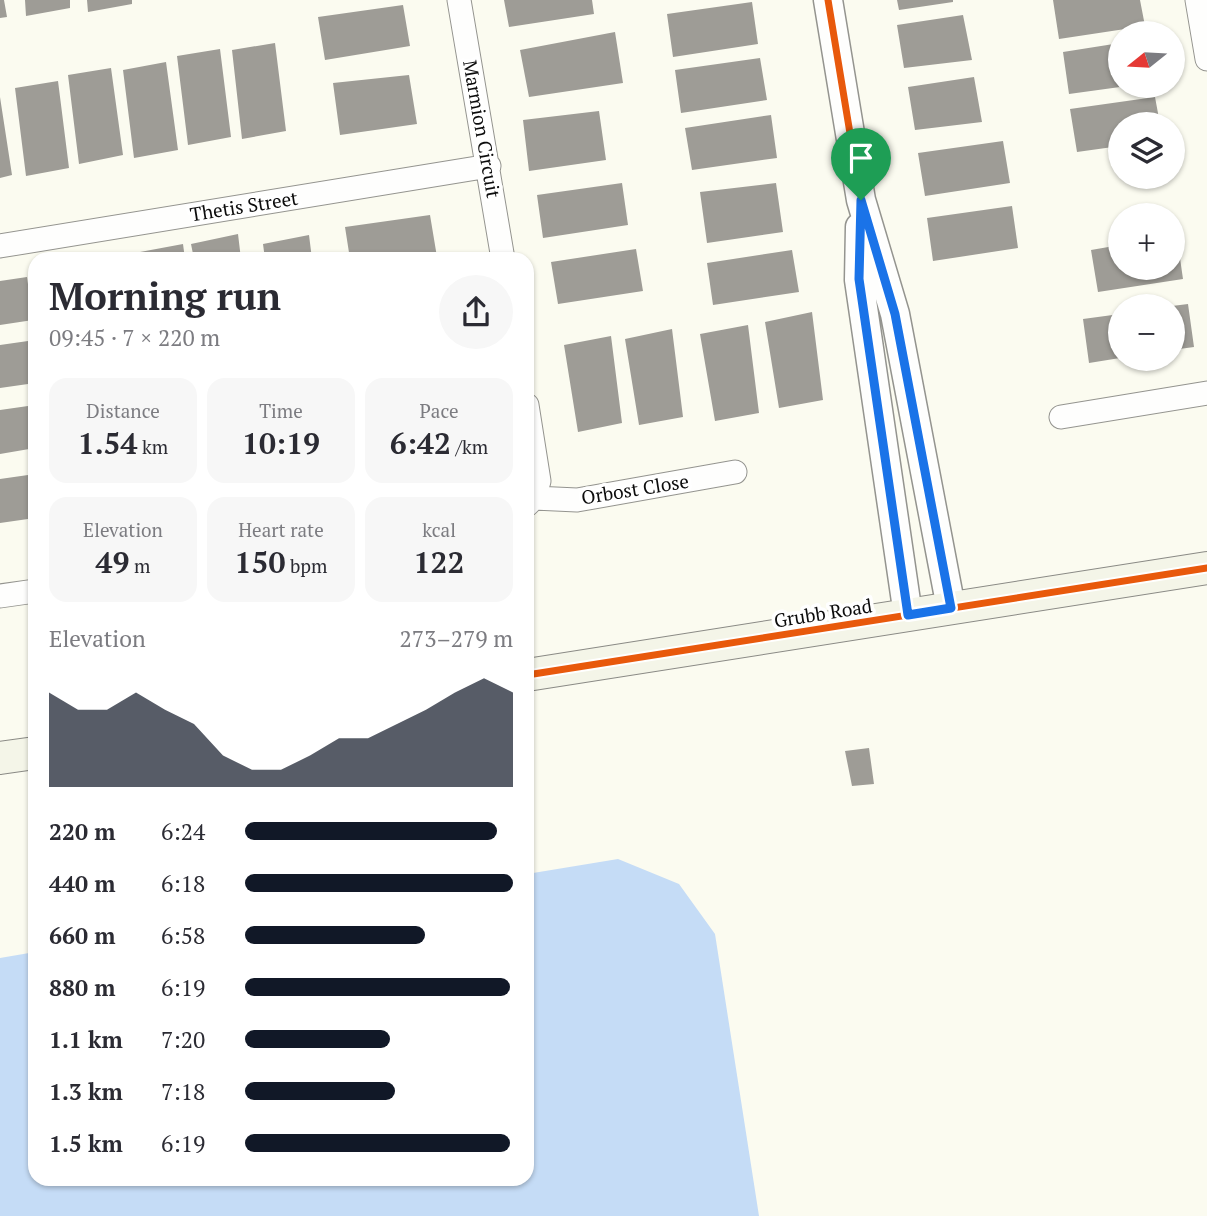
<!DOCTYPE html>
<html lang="en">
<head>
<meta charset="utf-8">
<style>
	:root { --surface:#fff; --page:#f7f7f7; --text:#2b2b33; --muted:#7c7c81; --accent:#111827 }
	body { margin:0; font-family:"PT Serif",serif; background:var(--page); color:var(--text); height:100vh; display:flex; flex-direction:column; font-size:26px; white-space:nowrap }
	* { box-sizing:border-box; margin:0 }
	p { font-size:23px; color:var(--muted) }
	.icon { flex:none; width:38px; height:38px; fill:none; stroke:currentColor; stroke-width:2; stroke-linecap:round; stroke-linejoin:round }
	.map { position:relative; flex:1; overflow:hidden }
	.drawer { position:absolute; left:28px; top:252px; width:506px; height:934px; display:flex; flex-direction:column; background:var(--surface); border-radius:21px; box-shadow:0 2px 5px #0004 }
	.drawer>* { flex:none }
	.needle { width:46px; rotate:252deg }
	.fabs { position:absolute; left:1108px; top:21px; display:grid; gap:14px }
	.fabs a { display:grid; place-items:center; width:77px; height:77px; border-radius:50%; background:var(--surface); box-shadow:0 2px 5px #0004; font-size:35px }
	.pin { position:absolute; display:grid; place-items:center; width:60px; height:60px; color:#fff; margin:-72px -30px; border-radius:50% 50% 50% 0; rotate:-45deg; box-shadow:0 0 7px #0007 }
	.pin .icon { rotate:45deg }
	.round { display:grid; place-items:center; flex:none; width:74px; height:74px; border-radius:37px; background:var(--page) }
	.headline { display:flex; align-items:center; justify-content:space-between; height:119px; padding:0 21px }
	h1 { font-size:38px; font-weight:800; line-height:52px }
	.metrics { display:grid; grid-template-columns:repeat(3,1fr); gap:10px; height:119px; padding:7px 21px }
	.metrics div { display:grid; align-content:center; border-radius:18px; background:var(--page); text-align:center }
	.metrics b { font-size:30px; font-weight:800 }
	.metrics small { font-size:19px; font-weight:400 }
	.metrics p { font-size:19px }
	.chart { height:196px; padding:14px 21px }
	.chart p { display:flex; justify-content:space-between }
	.chart svg { width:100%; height:126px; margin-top:7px; fill:var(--accent); opacity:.7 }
	ul { padding:0 21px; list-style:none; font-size:23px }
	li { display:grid; grid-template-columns:112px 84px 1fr; align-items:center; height:52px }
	li i { height:18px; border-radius:9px; background:var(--accent) }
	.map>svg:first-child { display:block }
</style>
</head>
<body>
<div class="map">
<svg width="1207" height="1216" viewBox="0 0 1207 1216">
	<rect width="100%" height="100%" fill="#fbfbf0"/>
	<path fill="#c5dcf6" d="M618 859 679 884 715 934 759 1216H0V958L35 952V1180H527V874Z"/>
	<path fill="#9e9c96" d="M0 0H4L7 17 0 18Z
		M25 0H70V8L26 16Z
		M87 0H132V4L88 12Z
		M504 0H592L594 14 509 27Z
		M897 0H953V2L899 10Z
		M1053 0H1140L1145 26 1059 39Z
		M752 2 758 44 673 57 667 14Z
		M403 5 410 46 325 60 318 17Z
		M963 15 972 60 904 68 897 25Z
		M615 32 623 83 529 97 520 50Z
		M275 43 286 131 242 139 232 50Z
		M1120 43V87L1069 94 1063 52Z
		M220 49 231 137 188 145 177 56Z
		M760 58 767 100 681 113 675 70Z
		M166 62 178 150 134 158 123 70Z
		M111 68 123 155 79 164 68 75Z
		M409 75 417 124 340 135 333 83Z
		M974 77 982 122 915 130 908 87Z
		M58 81 69 168 26 176 15 88Z
		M0 97 12 175 0 178Z
		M1155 97 1160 124H1120V146L1077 152 1070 109Z
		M599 111 606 160 529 171 523 120Z
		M771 115 777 158 692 170 685 128Z
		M1003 141 1010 183 925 196 918 153Z
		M622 183 628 225 543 238 537 195Z
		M776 183 783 232 707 243 700 192Z
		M1012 206 1018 248 933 261 927 218Z
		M430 215 437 257 422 259H350L345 227Z
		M238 234 241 259H194L191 244Z
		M309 235 312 259H265L263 244Z
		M1177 237 1183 279 1098 292 1091 250 1120 245V268H1172V238Z
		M183 244 185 259H141L140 252Z
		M636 249 643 291 558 304 551 262Z
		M792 250 799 292 713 305 707 263Z
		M27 277 33 320 0 325V281Z
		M1188 304 1194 347 1172 350V306Z
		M812 312 823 400 779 408 765 322Z
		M1120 314V358L1089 363 1083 319Z
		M748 325 759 413 715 421 700 334Z
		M672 329 683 417 639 425 625 339Z
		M611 336 622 423 578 432 564 345Z
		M35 340V383L0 388V345Z
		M35 405V448L0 454V410Z
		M35 474V518L0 523V479Z
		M869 748 874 784 852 786 845 751Z"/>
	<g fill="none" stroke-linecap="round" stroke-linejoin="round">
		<g stroke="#94948f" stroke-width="25">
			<path id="minor" d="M459 0 503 259
				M1197 0 1207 59
				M0 246 489 166
				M527 405 539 481 534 498 527 505
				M1061 417 1207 393
				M534 498 577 500 735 472
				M0 596 35 591"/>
		</g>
		<g stroke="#94948f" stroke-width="31">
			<path id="tertiary" d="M828 0 861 200 895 314 951 608
				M860 227 859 280 908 615"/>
		</g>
		<g stroke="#8a8a85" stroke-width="34">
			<path id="secondary" d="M527 675 1207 568
				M0 758 35 753"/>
		</g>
		<use href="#minor" stroke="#fefefd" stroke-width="23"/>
		<use href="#tertiary" stroke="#fefefd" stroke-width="28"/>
		<use href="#secondary" stroke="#f4f5e8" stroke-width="32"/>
		<g stroke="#fff" stroke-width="11">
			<path id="cycleway" d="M828 0 861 200 895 314 951 608
				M860 218 859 280 889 484
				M527 675 1207 568"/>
		</g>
		<use href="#cycleway" stroke="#e8590c" stroke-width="7"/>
	</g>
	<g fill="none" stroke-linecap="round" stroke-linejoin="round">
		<g stroke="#fff" stroke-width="14">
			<path id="route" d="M861 200 895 314 951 608 908 615 859 279Z"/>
		</g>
		<use href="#route" stroke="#1a73e8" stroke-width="9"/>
	</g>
	<g text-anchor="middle" stroke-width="7" stroke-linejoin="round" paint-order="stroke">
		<g font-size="19" fill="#0c0c0c" stroke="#fff">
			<text transform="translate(482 129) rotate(80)" y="7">Marmion Circuit</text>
			<text transform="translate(244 206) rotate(-9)" y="7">Thetis Street</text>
			<text transform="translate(635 489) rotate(-9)" y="7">Orbost Close</text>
			<text transform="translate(823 613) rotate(-9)" y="7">Grubb Road</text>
		</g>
	</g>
</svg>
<div class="fabs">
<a><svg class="needle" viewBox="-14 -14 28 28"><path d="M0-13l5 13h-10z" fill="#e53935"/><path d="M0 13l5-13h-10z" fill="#7c7c81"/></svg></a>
<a><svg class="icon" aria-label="layers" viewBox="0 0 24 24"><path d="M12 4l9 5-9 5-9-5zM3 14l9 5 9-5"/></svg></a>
<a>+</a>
<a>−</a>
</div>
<div class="pin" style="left:861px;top:200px;background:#1e9e55"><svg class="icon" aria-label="arrive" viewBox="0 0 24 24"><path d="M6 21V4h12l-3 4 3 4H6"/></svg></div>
<section class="drawer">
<div class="headline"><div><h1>Morning run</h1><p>09:45 · 7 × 220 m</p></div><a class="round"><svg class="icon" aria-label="share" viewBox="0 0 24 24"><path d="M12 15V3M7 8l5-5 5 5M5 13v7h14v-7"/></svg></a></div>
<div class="metrics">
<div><p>Distance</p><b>1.54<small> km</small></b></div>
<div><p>Time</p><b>10:19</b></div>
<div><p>Pace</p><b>6:42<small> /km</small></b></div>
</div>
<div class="metrics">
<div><p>Elevation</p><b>49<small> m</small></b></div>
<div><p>Heart rate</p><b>150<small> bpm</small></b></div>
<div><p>kcal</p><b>122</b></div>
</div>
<div class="chart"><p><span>Elevation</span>273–279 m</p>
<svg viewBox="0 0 160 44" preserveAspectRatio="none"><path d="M0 44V11L10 17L20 17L30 11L40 17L50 22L60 33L70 38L80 38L90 33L100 27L110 27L120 22L130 17L140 11L150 6L160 11V44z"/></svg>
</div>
<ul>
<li><b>220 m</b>6:24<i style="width:94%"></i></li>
<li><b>440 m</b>6:18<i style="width:100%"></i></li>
<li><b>660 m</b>6:58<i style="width:67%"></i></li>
<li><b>880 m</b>6:19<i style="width:99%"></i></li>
<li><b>1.1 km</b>7:20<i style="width:54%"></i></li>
<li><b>1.3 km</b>7:18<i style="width:56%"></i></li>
<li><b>1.5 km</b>6:19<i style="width:99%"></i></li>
</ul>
</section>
</div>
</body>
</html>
